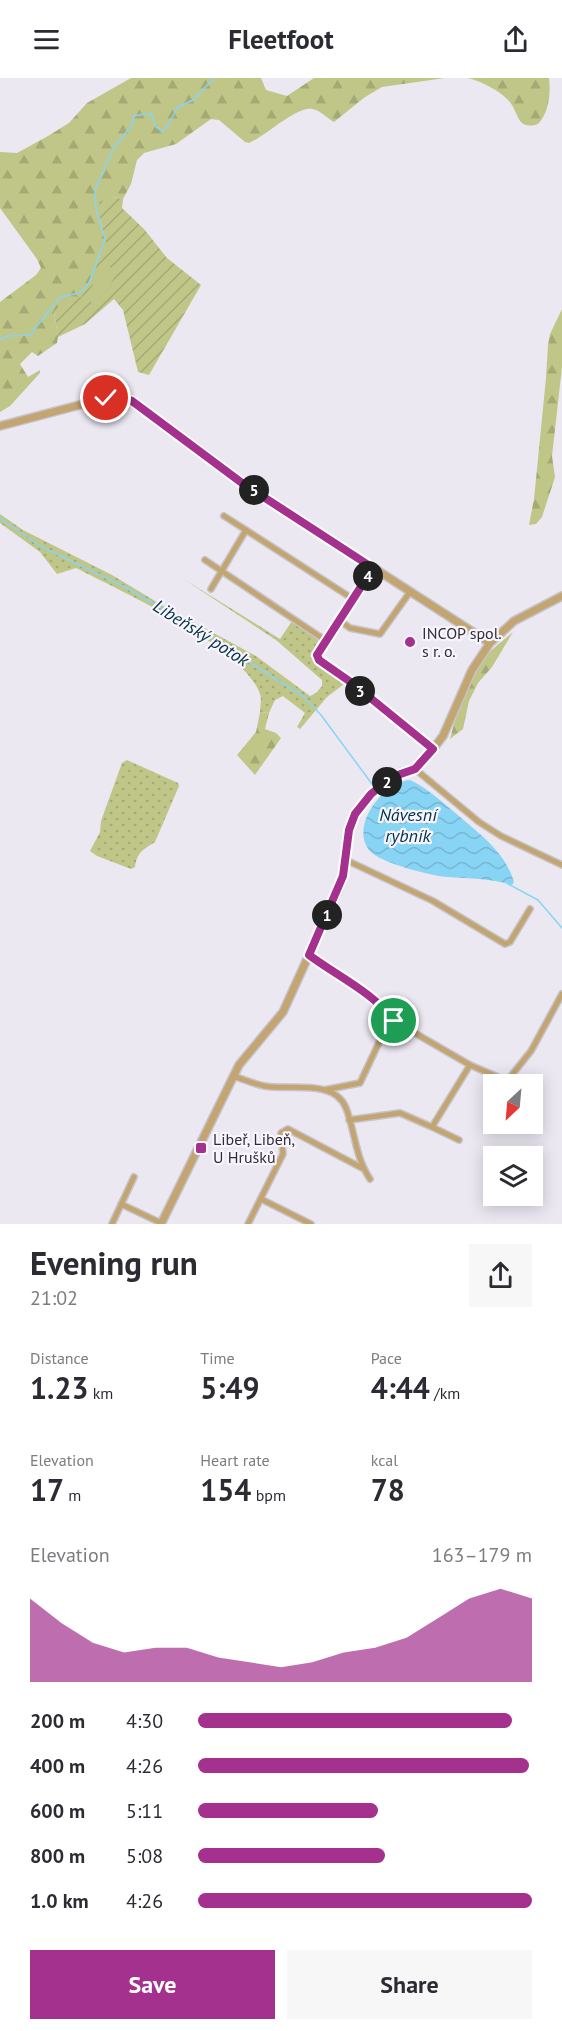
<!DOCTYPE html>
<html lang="en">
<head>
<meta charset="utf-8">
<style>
	:root { --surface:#fff; --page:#f7f7f7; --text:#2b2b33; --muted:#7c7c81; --accent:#a3318d }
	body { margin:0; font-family:"PT Sans",sans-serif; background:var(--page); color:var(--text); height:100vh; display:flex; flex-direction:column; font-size:22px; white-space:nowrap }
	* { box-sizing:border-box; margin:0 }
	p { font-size:20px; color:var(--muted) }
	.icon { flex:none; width:33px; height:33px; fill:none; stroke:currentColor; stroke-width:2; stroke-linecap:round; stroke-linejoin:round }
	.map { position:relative; height:1146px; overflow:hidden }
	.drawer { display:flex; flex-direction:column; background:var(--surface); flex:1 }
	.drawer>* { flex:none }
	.needle { width:39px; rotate:206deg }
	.buttons { position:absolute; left:483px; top:996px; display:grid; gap:12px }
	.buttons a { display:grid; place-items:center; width:60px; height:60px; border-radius:0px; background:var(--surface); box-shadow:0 3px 15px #0003; font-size:30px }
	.pin { position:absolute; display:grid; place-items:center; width:51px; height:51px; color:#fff; margin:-26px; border:3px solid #fff; border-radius:50%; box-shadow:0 2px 6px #0007 }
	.km { position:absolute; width:30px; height:30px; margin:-15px; border-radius:50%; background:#222; color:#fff; font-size:16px; line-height:30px; text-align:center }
	.round { display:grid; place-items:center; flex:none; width:63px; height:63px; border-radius:0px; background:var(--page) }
	.headline { display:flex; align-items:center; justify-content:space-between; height:102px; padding:0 30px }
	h1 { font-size:33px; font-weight:700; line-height:45px }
	.stats { display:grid; grid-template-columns:repeat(3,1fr); gap:9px; height:102px; padding:6px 30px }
	.stats div { display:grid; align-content:center }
	.stats b { font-size:30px; font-weight:700 }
	.stats small { font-size:16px; font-weight:400 }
	.stats p { font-size:16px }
	.chart { height:168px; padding:12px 30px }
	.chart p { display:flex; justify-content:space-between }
	.chart svg { width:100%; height:108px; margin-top:6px; fill:var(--accent); opacity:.7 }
	.button { display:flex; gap:12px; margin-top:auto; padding:12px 30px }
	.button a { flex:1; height:69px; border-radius:0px; background:var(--accent); color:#fff; font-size:24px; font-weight:700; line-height:69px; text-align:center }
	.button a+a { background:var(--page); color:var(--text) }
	ul { padding:0 30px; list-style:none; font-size:20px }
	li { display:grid; grid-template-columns:96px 72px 1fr; align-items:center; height:45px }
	li i { height:15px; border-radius:8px; background:var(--accent) }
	header { display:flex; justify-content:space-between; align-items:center; height:78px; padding:0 30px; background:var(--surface); font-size:27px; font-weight:700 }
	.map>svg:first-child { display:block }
</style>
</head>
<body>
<header><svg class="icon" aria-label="menu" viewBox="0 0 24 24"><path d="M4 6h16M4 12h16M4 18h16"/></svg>Fleetfoot<svg class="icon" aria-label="share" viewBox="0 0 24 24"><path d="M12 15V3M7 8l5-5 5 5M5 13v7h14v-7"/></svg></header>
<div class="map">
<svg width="562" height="1146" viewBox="0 0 562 1146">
	<defs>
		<pattern id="grass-dots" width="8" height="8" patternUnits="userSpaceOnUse" patternTransform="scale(1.5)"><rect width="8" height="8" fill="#c0c687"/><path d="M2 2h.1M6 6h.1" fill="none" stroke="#a5aa75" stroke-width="1.8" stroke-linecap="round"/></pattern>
		<pattern id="forest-firs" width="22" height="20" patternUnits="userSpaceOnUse" patternTransform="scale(1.5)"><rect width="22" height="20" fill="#c0c687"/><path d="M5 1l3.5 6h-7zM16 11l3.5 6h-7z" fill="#a5aa75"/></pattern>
		<pattern id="garden-furrows" width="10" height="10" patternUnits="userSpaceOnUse" patternTransform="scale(1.5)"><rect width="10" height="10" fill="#c0c687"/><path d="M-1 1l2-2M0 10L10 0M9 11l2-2" fill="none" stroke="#a5aa75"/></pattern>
		<pattern id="water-waves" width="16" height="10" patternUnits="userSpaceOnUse" patternTransform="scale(1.5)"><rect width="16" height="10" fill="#88d4f5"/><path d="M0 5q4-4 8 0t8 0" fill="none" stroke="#76b6d2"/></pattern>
	</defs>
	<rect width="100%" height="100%" fill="#ebe8f2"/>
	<path fill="url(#grass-dots)" d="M0 436 23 452 112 497 160 526 256 578 310 618 316 615 322 608V602L276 562 182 500 280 561 292 543 319 561 310 578 339 600 344 606 327 619 300 651 297 649 305 635 283 618 275 622 269 635 260 634C260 628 262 621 260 616 244 569 121 513 76 490L57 496 40 474 0 445Z
		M127 682 178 705 179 708 155 764C144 771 137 774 135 789L131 791 97 778 90 773 100 754 101 743 122 685Z"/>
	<path fill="url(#forest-firs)" d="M131 0H261L266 12 287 18 314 0H445L382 9 365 19 334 44C327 40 321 33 313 31 297 27 266 58 249 65L245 64 219 42 211 41 176 66 144 75 137 82 131 106 123 121 112 119 100 141 108 167 81 219 54 234 58 259 57 265 38 278 32 274 20 286 28 299 40 292V295L10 328 0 334V224L36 197 41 190 37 181 0 130V74L17 75 48 58 69 45 87 25Z
		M468 0H549C551 14 549 35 538 46 516 53 519 34 509 23 500 13 481 3 468 0Z
		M562 231V289L552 378 555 399 542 439 536 446 529 447 534 421 546 300 548 267 550 256Z
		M513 554 492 589 478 605 469 623 463 651 450 661C457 633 467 602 485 579 493 570 504 562 513 554Z
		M260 634 269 635 265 651 276 655 281 660 255 697 237 677 256 654Z"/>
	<path fill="url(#garden-furrows)" d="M112 119 123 121 122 130 144 151 167 180 201 207 149 297 138 294 123 232 114 221 85 246 58 259 54 234 68 218 81 219 107 167 100 141 99 124Z"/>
	<path fill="#c0c687" d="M105 186 115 192V198L98 228 85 220Z"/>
	<path fill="url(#water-waves)" d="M410 702C429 711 443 725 459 738 482 758 505 774 514 804L512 807C488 800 472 801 448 799 431 798 392 787 378 779 342 759 380 704 410 702Z"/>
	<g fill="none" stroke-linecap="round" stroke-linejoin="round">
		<path stroke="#88d4f5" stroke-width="1.5" d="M0 261 8 258 30 257 60 219 80 215 89 205 105 161 96 131 95 112 113 71 131 48 134 38 151 35 156 49 163 53 168 47 178 29 193 22 214 0
			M0 440 40 468 123 508 189 546 304 619 321 637 372 706
			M508 806 538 822 562 850"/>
		<g stroke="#c5c3cb" stroke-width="8">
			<path id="minor" d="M224 438 353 521
				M205 482 325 562
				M373 490 317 577 319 582 352 605 433 671
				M211 511 246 452
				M339 542 350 550 380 556 410 514
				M415 691 479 744 501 758 562 787
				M346 782 433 823 505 866 510 864 530 831
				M309 877 333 895 371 918 394 943 470 987 507 1003 531 973 562 916
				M233 998C243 1001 254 1006 264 1008 289 1013 334 1000 346 1030 355 1053 355 1079 370 1101
				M324 1012 360 1005 391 939
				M349 1042 400 1035 432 1049 470 987
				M432 1049 459 1062
				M261 1121 311 1146
				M121 1126 161 1145
				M112 1146 134 1099
				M248 1146 283 1076 281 1055 288 1051 362 1090"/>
		</g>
		<g stroke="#c5c3cb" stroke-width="10">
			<path id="tertiary" d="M0 348 106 320H120L133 323 242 405 490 565
				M161 1146 239 987 283 934 338 813 343 798 349 752 355 737 371 716 392 699 402 694 415 691 433 671 443 658 472 592 490 565 514 543 562 518"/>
		</g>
		<use href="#minor" stroke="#c2a571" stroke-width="5"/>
		<use href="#tertiary" stroke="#c2a571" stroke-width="7"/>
	</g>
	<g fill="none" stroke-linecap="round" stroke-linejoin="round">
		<g stroke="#fff" stroke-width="12">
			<path id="route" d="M106 320H120L132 323 242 405 373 490 317 577 319 582 352 605 433 671 415 691 392 699 371 716 355 736 349 752 343 798 309 877C337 898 373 914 394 943"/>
		</g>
		<use href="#route" stroke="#a3318d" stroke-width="8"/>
	</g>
	<g fill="#a3318d" stroke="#f8f5ff" stroke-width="2">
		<circle cx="410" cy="564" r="6"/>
		<rect x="195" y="1064" width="12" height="12" rx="3"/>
	</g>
	<g text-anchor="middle" stroke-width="4.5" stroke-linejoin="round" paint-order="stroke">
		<g font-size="16" fill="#2f2e31" stroke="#f8f5ff" text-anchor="start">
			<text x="422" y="561">INCOP spol.<tspan x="422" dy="18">s r. o.</tspan></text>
			<text x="213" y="1067">Libeř, Libeň,<tspan x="213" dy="18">U Hrušků</tspan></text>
		</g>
		<g font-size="18" font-style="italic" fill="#023243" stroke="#f8f5ff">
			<text transform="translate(201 555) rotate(32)" y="6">Libeňský potok</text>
			<text x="408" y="743">Návesní<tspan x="408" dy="21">rybník</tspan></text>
		</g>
	</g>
</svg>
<div class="buttons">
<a><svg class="needle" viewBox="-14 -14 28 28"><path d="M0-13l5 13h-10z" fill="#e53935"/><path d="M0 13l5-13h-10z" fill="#7c7c81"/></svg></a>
<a><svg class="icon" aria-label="layers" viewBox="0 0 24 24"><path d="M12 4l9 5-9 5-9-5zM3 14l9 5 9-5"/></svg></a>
</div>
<div class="pin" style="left:394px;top:943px;background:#1e9e55"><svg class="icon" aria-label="arrive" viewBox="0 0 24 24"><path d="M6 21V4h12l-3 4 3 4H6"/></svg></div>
<div class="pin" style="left:106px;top:320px;background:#d93025"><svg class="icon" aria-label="check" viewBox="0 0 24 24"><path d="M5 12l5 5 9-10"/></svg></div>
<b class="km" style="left:327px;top:837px">1</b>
<b class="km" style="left:387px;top:704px">2</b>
<b class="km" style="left:360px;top:613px">3</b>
<b class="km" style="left:368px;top:498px">4</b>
<b class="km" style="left:254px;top:412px">5</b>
</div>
<section class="drawer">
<div class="headline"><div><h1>Evening run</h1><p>21:02</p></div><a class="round"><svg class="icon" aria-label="share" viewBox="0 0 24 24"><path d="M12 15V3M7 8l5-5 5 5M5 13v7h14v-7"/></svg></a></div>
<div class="stats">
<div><p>Distance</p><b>1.23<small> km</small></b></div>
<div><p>Time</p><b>5:49</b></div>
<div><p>Pace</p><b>4:44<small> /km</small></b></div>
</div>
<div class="stats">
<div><p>Elevation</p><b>17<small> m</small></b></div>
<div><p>Heart rate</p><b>154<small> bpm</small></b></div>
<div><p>kcal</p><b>78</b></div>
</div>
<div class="chart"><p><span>Elevation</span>163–179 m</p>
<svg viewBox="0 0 160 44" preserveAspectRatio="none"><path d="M0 44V10L10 20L20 28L30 32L40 30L50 30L60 34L70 36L80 38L90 36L100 32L110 30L120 26L130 18L140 10L150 6L160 10V44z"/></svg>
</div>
<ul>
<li><b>200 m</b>4:30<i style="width:94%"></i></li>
<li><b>400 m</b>4:26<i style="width:99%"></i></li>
<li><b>600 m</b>5:11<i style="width:54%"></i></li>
<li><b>800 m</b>5:08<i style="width:56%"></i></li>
<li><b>1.0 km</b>4:26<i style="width:100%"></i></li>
</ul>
<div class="button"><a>Save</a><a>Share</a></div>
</section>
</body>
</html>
